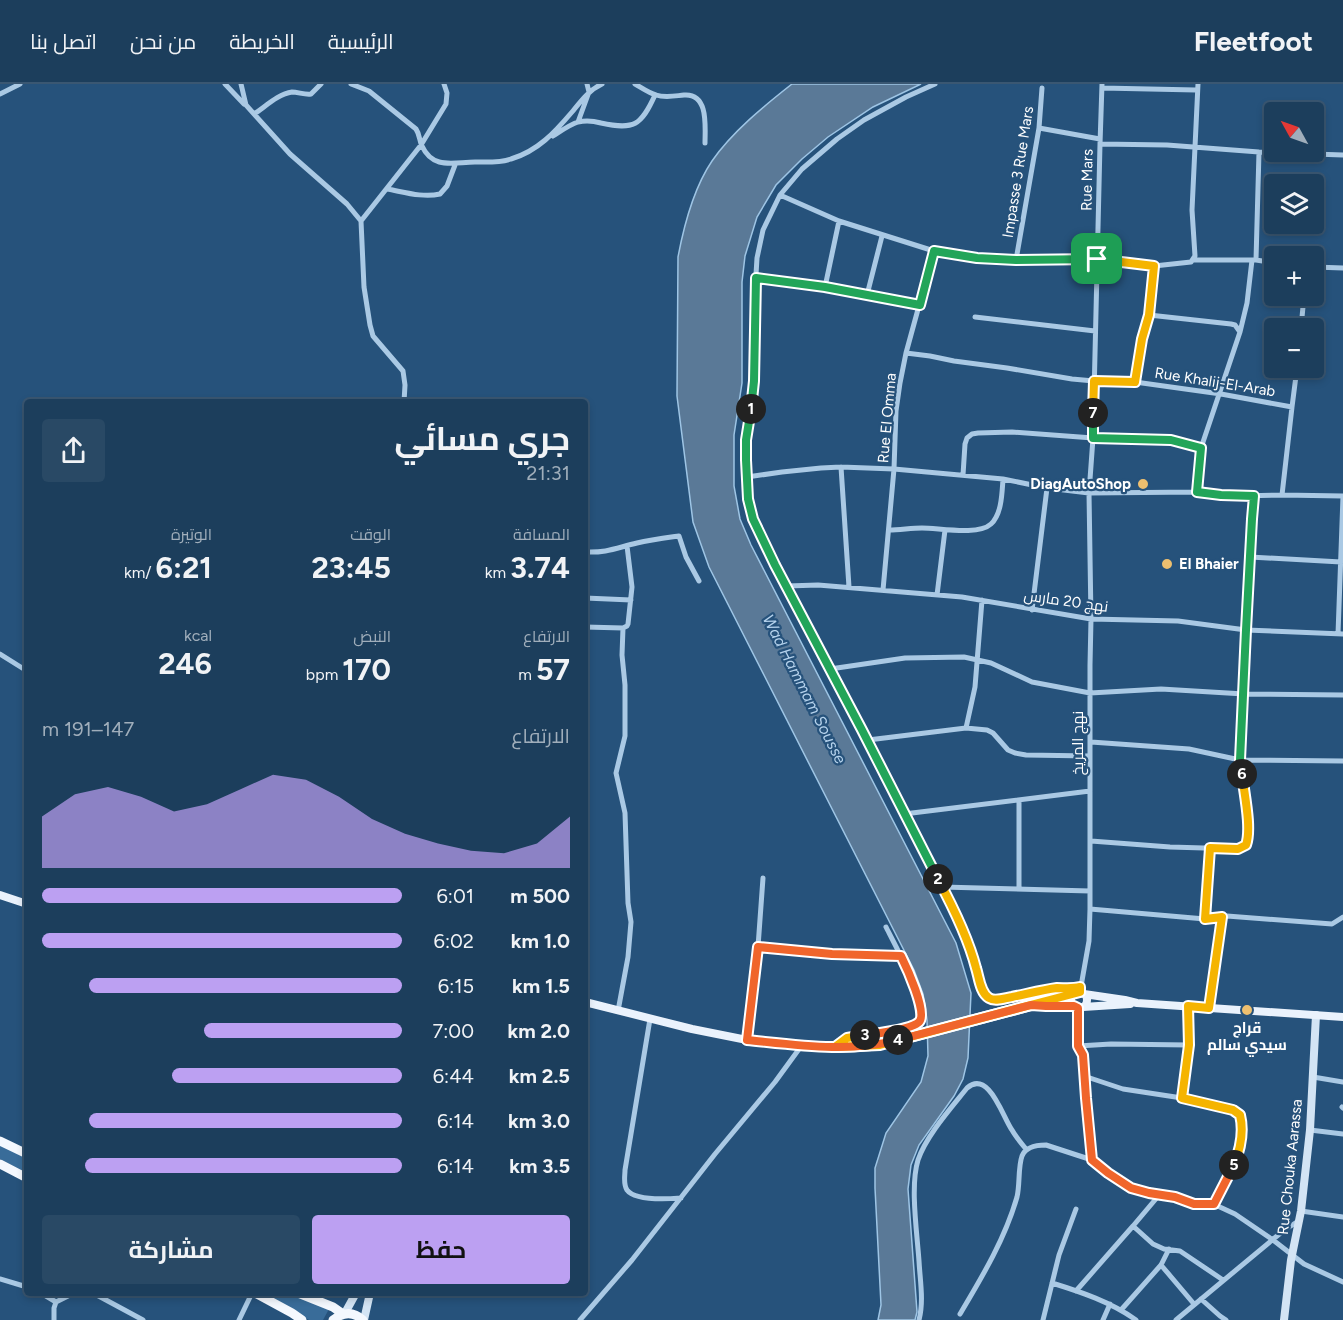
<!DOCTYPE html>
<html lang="ar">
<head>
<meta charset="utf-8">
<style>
	:root { --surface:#1c3e5c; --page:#294965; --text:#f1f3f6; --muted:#a0aebb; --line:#3a5772; --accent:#bca0f2 }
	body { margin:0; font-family:Figtree,Cairo,sans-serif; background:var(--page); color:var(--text); direction:rtl; height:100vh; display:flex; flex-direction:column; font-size:22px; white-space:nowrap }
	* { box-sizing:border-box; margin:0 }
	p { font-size:20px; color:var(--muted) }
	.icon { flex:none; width:33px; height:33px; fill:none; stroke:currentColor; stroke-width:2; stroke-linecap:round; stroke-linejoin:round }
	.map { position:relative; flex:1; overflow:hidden; direction:ltr }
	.sheet { position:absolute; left:24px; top:315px; width:564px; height:897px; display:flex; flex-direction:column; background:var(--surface); border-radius:6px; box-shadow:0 3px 9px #0003,0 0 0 2px var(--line); direction:rtl }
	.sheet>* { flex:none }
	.needle { width:39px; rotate:310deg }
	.fabs { position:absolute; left:1264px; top:18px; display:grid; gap:12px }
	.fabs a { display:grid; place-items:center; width:60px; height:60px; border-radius:6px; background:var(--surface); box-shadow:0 3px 9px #0003,0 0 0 2px var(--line); font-size:30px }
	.pin { position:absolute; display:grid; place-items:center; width:51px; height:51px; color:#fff; margin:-26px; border-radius:12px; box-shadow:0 3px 9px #0006 }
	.km { position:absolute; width:30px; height:30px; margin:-15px; border-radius:50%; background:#222; color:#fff; font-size:16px; line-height:30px; text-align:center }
	.round { display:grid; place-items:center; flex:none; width:63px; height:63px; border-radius:6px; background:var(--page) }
	.summary { display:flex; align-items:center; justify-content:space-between; height:102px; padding:0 18px }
	h1 { font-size:33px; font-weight:700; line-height:45px }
	.stats { display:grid; grid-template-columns:repeat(3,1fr); gap:9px; height:102px; padding:6px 18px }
	.stats div { display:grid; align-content:center }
	.stats b { font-size:30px; font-weight:700 }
	.stats small { font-size:16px; font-weight:400 }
	.stats p { font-size:16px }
	.chart { height:168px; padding:12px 18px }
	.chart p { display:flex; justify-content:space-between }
	.chart svg { width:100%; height:108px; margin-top:6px; fill:var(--accent); opacity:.7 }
	.primary-button { display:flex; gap:12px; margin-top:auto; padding:12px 18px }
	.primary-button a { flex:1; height:69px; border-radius:6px; background:var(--accent); color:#111; font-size:24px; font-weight:700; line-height:69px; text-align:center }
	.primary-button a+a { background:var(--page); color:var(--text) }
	ul { padding:0 18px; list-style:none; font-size:20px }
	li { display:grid; grid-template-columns:96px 72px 1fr; align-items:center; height:45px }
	li i { height:15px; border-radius:8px; background:var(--accent) }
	header { display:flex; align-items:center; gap:36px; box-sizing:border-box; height:84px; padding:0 30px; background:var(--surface); border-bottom:2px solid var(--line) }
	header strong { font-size:28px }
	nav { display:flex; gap:33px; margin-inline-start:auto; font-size:21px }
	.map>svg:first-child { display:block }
</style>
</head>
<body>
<header>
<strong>Fleetfoot</strong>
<nav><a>الرئيسية</a><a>الخريطة</a><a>من نحن</a><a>اتصل بنا</a></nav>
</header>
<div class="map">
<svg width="1343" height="1236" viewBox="0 0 1343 1236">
	<rect width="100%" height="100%" fill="#26527b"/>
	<path fill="#396c99" d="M0 1061 27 1074V1089L0 1075Z
		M262 1209H291L329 1225 323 1236H309Z"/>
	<path fill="#5a7997" stroke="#9ec5e5" stroke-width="1.5" d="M792 0H921L873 23 828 53 802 75 776 101 757 133 745 172 742 198V299L734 351V402L740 435 751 461 956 859 971 909 968 974 963 995 954 1012 919 1061 911 1081 908 1105 917 1228 915 1236H878L881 1221 875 1104V1084L886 1049 921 998 928 972 927 936 923 910 914 886 709 483 693 438 677 312 678 173C684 141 693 105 712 77 732 48 764 22 792 0Z"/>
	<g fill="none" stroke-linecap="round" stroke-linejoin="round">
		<path stroke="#aac9e4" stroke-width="5" d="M225 0 244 20
			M241 0 246 21 290 70 347 120 361 137 364 203 370 241 373 252 403 287 405 301 404 318
			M351 0 369 7 416 45C420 51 419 56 422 62 433 86 454 78 475 78 487 78 500 79 511 75 538 67 555 48 572 28 581 17 589 6 602 0
			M635 0C642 4 649 9 656 11 665 14 674 12 684 11 709 9 705 43 705 59
			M935 0 906 13 864 36 837 55 802 85 780 111 763 146 757 174 755 207 754 297 746 356 747 393 749 415 754 435 775 481 862 646 942 803 963 846 973 873 985 910 989 914 995 916 1060 904 1070 906 1081 903
			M1102 4 1196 6
			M0 10 20 0
			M254 30C265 23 278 10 292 8 298 8 305 11 311 10L321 0
			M578 38 589 8 587 0
			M1039 44 1100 55
			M553 52C561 47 569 41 578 38 586 36 594 37 601 39 634 46 641 42 655 11
			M1100 60 1167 61 1259 68 1343 71
			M1259 68 1256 176 1275 179
			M387 105C404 108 423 114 440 110L447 102 455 81
			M780 111 839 137 934 167 977 174 1016 176 1097 175 1154 182 1191 178 1195 172 1192 126 1198 0
			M361 137 421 61 446 20 447 9 444 0
			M1016 176 1039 44 1042 4
			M1193 176H1254
			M1314 183 1343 184
			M756 194 825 203 920 221
			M825 203 839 137
			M867 211 882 152
			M1149 231 1231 240 1235 241 1240 248 1201 364 1197 408
			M975 233 1095 247
			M1301 244 1304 212
			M1240 248 1247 219 1252 176
			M906 269 930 272 954 277 1007 284 1072 295 1094 297 1135 298 1221 310 1292 323 1297 284
			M1135 298 1142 255 1149 231 1154 182
			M841 383 849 503
			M963 391 965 360 967 354 972 350 978 349 1012 348 1093 354 1171 355 1201 364
			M747 393 782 388 821 384 841 383 894 385 1003 395 1047 404 1089 409 1197 408 1238 412 1282 411 1343 412
			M1282 411 1292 323
			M889 446C900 446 911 444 922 444 939 444 978 452 991 440 1002 430 1002 408 1003 395
			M585 468C607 469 616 464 637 459 650 456 665 454 679 452L686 473 699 497
			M1250 473 1341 478
			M787 502 818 501 962 513 1091 535 1178 537 1246 546 1343 550
			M883 506 894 385 896 327 900 299 906 269 934 167
			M937 511 945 446
			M585 514 631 516
			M1032 526 1047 404
			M585 543 623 544 627 542 628 540 632 503 627 462
			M1338 550 1343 412
			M0 570 27 587
			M830 585 905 574 964 573 991 579 1032 598 1090 609 1161 605 1244 610 1343 611
			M966 644 987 646 993 649 1008 666 1015 669 1026 671 1090 672
			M868 656 966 644 975 603 982 516
			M1091 658 1189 665 1240 676 1343 677
			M904 730 1090 707
			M1091 757 1170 763 1238 765 1246 761 1248 747 1240 676 1246 546 1252 435 1254 412
			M942 803 1090 807
			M1019 804V716
			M1090 825 1205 835 1227 832 1332 840 1343 833
			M1205 835 1210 764
			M758 863 832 870 901 872
			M1080 908 1089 857 1090 825V581L1091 535 1089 409 1093 354 1100 60 1102 0
			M1078 924V962L1083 971 1086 1014 1092 1076
			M1209 924 1222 833
			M618 927 628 873 631 838 628 819 625 729 616 689 625 652V601L622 571 623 544
			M650 935 625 1086C625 1092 623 1100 627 1106 635 1117 668 1115 681 1114
			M747 956 758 863 763 794
			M836 962C839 960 843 955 847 954 856 950 870 951 879 949 888 948 914 944 920 938 931 926 893 857 886 843
			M1078 962 1111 960 1189 961
			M1084 992 1123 1005 1182 1014 1220 1022 1233 1026 1240 1031C1248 1063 1228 1094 1213 1120
			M1313 993 1343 998
			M1182 1014 1189 961 1188 922
			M1342 1023 1343 1024
			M1310 1046 1343 1050
			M1160 1110 1133 1142 1153 1160 1164 1165 1180 1167 1223 1196
			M1301 1127 1343 1133
			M1161 1181 1194 1220
			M0 1195 27 1203
			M1052 1199C1081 1208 1111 1218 1136 1236
			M1076 1207 1133 1142
			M41 1209 56 1218
			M93 1209 143 1236
			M1201 1215 1220 1232 1226 1236
			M1121 1226 1161 1181 1169 1165
			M960 1230C982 1193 1005 1155 1017 1113 1020 1101 1018 1083 1022 1072 1026 1062 1037 1061 1046 1061L1092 1076 1108 1089 1131 1104 1175 1113 1194 1120H1213L1222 1124 1235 1130 1273 1156 1304 1180 1343 1198
			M54 1236V1224L56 1218 74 1209
			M239 1236 252 1209
			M580 1236 632 1176 715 1070 775 998 802 961
			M919 1236C924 1217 920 1196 919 1177 917 1148 910 1102 918 1076 926 1052 951 1024 967 1004 989 985 1003 1034 1012 1046 1016 1053 1021 1059 1026 1065
			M1043 1236 1059 1171 1076 1125
			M1103 1236 1110 1220
			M1176 1236 1283 1147 1300 1136"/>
		<path stroke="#d3e4f4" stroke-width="8" d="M345 1229 356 1209
			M364 1236 370 1209
			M1284 1236 1291 1176 1301 1127 1310 1046 1316 931"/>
		<path stroke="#eaf2fc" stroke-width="8" d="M0 811 27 820
			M1071 916a8 8 0 1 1 16 0a8 8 0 1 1-16 0Z
			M1084 910 1125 916 1137 919 1343 933
			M585 918 692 945 747 956 835 963 880 961 1049 916 1073 911
			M1037 921 1074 922
			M1083 923 1130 920"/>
		<path stroke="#f4f8fe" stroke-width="9" d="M0 1057 27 1070
			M0 1080 27 1094
			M255 1209 292 1229 302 1236
			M298 1209 333 1223 343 1230
			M333 1236C343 1228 353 1227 363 1236"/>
	</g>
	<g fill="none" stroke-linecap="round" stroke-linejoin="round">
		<g stroke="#fff" stroke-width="12">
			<path id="split-1" d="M751 325 754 297 756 194 825 203 920 221 934 167 977 174 1016 176 1097 175"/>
		</g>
		<g stroke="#fff" stroke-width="12">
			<path id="split-2" d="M751 325 746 356V376L748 415 753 435 775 481 862 646 938 795"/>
		</g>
		<g stroke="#fff" stroke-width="12">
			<path id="split-3" d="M865 951 847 954 835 963 880 961 1080 908V903C1072 905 1065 904 1057 904 1042 906 1027 910 1012 913 1005 914 995 918 989 914 980 909 979 893 976 884 968 853 953 823 938 795"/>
		</g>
		<g stroke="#fff" stroke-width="12">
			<path id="split-4" d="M865 951C876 950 912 945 919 938 928 929 906 882 901 872L832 870 758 863 747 956C797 961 849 969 898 956"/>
		</g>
		<g stroke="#fff" stroke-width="12">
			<path id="split-5" d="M898 956 1031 921 1046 922H1074L1078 924V962L1083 971 1086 1014 1092 1076 1108 1089 1131 1104 1149 1109 1175 1113 1194 1120H1214L1234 1081"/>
		</g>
		<g stroke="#fff" stroke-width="12">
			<path id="split-6" d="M1234 1081C1240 1066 1244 1047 1240 1031L1233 1026 1182 1014 1189 961 1188 922 1209 924 1222 833 1205 835 1210 764 1238 765 1246 761C1252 744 1244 709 1242 690"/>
		</g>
		<g stroke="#fff" stroke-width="12">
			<path id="split-7" d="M1093 329V354L1171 356 1201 364 1197 408 1221 411 1254 412 1252 435 1246 546 1240 676 1242 690"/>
		</g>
		<g stroke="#fff" stroke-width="12">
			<path id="split-8" d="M1093 329 1094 297 1135 298 1142 255 1149 231 1154 182 1097 175"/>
		</g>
		<use href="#split-1" stroke="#22a559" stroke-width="8"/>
		<use href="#split-2" stroke="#22a559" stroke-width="8"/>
		<use href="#split-3" stroke="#f5b400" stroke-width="8"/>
		<use href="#split-4" stroke="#f0652b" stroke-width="8"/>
		<use href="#split-5" stroke="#f0652b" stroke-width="8"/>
		<use href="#split-6" stroke="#f5b400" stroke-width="8"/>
		<use href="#split-7" stroke="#22a559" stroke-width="8"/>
		<use href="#split-8" stroke="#f5b400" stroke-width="8"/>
	</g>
	<g fill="#edbf6f" stroke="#26527b" stroke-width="2">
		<circle cx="1143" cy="400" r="6"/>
		<circle cx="1167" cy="480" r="6"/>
		<circle cx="1247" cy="926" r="6"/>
	</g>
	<g text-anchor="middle" stroke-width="4.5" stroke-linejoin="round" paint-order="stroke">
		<g font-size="15" fill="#fff" stroke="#26527b">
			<text transform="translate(1018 88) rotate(-81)" y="5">Impasse 3 Rue Mars</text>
			<text transform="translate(1087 96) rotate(-89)" y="5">Rue Mars</text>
			<text transform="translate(1215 298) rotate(9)" y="5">Rue Khalij-El-Arab</text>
			<text transform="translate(887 334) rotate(-85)" y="5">Rue El Omma</text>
			<text transform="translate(1066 517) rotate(8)" y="5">نهج 20 مارس</text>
			<text transform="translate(1078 659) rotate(-90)" y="5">نهج المريخ</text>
			<text transform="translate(1290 1083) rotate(-84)" y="5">Rue Chouka Aarassa</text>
		</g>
		<g font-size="15" font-weight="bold" fill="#fff" stroke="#26527b" text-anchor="end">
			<text x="1131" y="405">DiagAutoShop</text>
			<text x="1179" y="485" text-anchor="start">El Bhaier</text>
			<text x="1247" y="949" text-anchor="middle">قراج<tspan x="1247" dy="17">سيدي سالم</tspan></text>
		</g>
		<g font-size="16" font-style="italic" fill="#b5d2ec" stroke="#26527b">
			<text transform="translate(805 605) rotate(63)" y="6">Wad Hammam Sousse</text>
		</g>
	</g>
</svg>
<div class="fabs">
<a><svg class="needle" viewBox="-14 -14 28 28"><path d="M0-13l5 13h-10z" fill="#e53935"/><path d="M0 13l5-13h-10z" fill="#a0aebb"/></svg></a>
<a><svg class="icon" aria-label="layers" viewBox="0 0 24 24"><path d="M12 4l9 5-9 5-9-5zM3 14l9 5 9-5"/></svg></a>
<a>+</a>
<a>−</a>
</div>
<div class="pin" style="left:1097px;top:175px;background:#1e9e55"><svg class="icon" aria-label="arrive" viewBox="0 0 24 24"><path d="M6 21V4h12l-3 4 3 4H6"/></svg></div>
<b class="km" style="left:751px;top:325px">1</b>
<b class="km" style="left:938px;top:795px">2</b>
<b class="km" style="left:865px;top:951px">3</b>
<b class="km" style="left:898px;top:956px">4</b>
<b class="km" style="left:1234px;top:1081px">5</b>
<b class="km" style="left:1242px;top:690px">6</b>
<b class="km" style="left:1093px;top:329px">7</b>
<section class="sheet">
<div class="summary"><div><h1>جري مسائي</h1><p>21:31</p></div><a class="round"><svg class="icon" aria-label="share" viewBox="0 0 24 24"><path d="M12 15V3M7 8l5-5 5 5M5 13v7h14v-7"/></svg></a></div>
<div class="stats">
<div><p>المسافة</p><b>3.74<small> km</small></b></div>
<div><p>الوقت</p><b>23:45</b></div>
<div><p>الوتيرة</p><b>6:21<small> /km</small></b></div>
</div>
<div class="stats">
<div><p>الارتفاع</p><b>57<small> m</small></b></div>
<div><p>النبض</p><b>170<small> bpm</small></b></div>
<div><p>kcal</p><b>246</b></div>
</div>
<div class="chart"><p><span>الارتفاع</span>147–191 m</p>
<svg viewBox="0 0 160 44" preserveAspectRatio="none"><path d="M0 44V23L10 14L20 11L30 15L40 21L50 18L60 12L70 6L80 8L90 15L100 24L110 30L120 34L130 37L140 38L150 34L160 23V44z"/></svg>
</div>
<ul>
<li><b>500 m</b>6:01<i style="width:100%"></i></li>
<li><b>1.0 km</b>6:02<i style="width:100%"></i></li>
<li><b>1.5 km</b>6:15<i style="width:87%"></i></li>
<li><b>2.0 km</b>7:00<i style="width:55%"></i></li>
<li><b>2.5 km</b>6:44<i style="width:64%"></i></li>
<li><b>3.0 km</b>6:14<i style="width:87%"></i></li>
<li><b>3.5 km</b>6:14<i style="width:88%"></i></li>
</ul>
<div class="primary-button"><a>حفظ</a><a>مشاركة</a></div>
</section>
</div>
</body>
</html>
